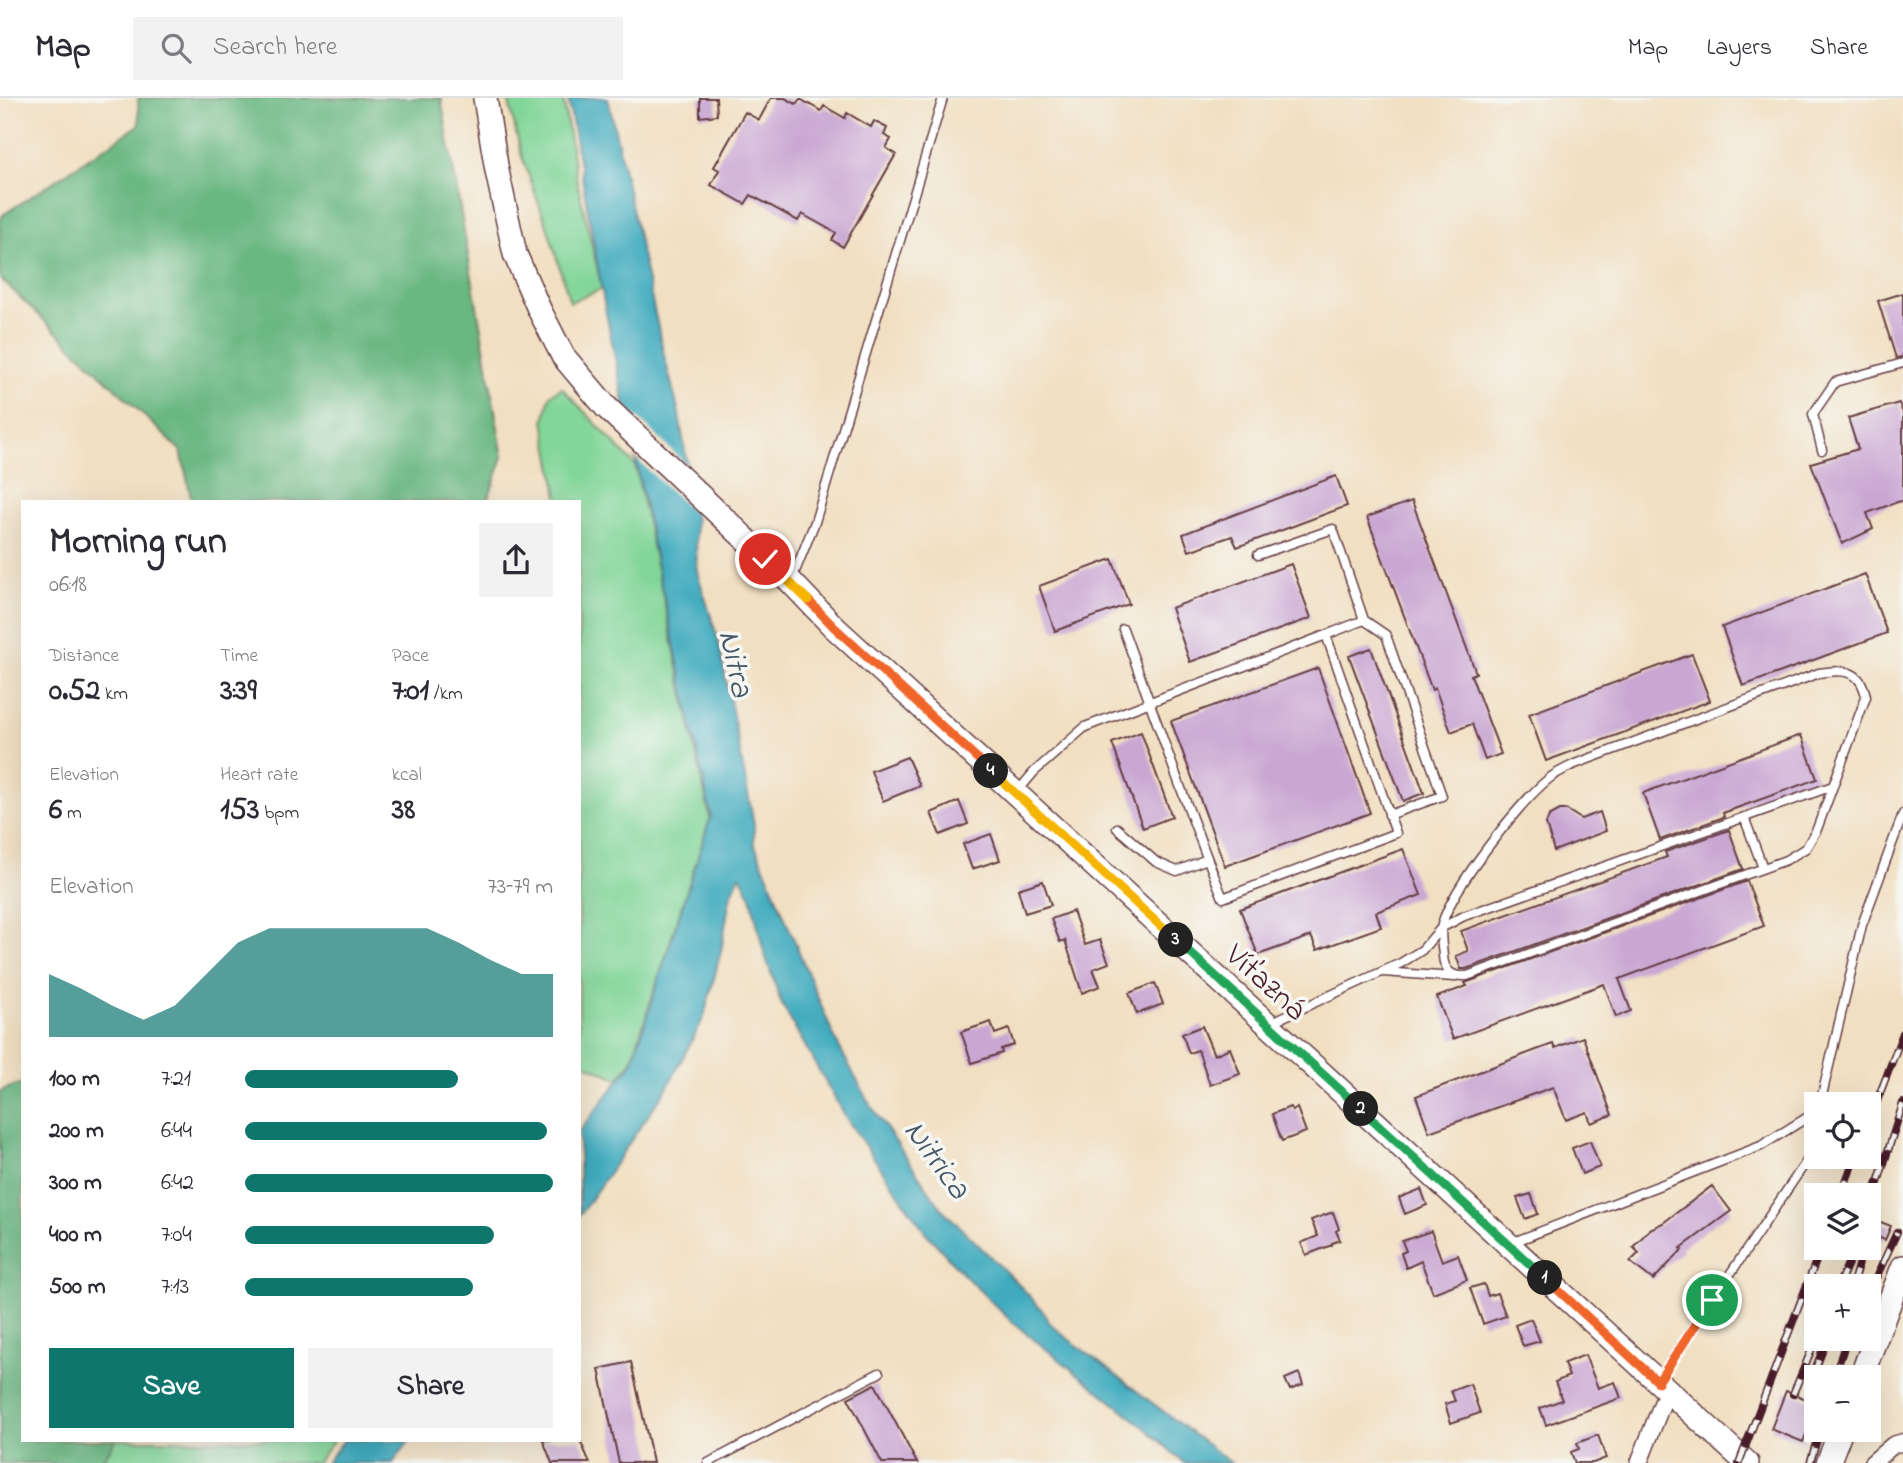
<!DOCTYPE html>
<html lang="en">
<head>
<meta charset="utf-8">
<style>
	:root { --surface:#fff; --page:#f2f2f3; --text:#2b2b33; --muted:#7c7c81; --line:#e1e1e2; --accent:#0f766e }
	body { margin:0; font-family:"Indie Flower",sans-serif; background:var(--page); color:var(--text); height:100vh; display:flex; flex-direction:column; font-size:26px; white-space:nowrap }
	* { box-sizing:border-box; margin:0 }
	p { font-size:23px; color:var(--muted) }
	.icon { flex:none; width:38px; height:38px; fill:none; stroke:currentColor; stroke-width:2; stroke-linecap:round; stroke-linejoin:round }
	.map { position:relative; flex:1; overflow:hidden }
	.drawer { position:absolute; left:21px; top:402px; width:560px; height:942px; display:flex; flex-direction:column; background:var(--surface); border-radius:0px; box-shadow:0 7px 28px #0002 }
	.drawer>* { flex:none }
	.controls { position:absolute; left:1804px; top:994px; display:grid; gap:14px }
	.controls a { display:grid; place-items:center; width:77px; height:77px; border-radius:0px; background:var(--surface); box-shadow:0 7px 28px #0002; font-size:35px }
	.pin { position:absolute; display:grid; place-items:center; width:60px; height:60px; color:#fff; margin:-30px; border:4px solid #fff; border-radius:50%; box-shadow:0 2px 7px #0007 }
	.km { position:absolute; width:35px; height:35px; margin:-18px; border-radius:50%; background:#222; color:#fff; font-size:19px; line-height:35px; text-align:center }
	.round { display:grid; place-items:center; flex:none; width:74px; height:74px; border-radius:0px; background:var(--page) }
	.head { display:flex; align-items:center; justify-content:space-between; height:119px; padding:0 28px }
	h1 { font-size:38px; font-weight:700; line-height:52px }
	.metrics { display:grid; grid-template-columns:repeat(3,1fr); gap:10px; height:119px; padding:7px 28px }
	.metrics div { display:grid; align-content:center }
	.metrics b { font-size:30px; font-weight:700 }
	.metrics small { font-size:19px; font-weight:400 }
	.metrics p { font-size:19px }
	.chart { height:196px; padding:14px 28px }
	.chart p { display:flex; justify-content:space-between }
	.chart svg { width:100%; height:126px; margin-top:7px; fill:var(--accent); opacity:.7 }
	.primary-button { display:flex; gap:14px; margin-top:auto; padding:14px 28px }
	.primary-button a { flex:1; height:80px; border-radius:0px; background:var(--accent); color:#fff; font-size:28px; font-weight:700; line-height:80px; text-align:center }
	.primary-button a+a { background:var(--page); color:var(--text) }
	ul { padding:0 28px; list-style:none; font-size:23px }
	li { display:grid; grid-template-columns:112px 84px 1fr; align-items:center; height:52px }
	li i { height:18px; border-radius:9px; background:var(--accent) }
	header { display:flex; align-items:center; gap:42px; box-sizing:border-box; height:98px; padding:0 35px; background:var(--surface); border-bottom:2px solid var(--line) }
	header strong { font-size:33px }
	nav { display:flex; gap:38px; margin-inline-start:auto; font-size:24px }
	.search { width:490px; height:63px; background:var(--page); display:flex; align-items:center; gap:18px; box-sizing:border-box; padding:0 24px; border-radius:0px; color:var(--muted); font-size:26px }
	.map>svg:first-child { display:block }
</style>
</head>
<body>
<header>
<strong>Map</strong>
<div class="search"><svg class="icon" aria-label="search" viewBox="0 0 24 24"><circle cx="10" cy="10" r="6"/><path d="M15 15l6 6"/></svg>Search here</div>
<nav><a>Map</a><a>Layers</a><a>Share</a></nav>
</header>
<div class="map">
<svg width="1903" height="1365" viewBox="0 0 1903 1365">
	<rect width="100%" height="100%" fill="#f6f6f2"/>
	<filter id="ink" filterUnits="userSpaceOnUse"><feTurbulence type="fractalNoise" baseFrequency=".0143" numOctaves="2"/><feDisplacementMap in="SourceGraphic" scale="14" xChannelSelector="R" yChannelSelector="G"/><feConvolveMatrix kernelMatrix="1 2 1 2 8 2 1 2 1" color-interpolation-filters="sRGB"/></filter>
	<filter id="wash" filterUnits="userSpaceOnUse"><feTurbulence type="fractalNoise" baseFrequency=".00686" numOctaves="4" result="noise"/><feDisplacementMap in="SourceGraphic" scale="28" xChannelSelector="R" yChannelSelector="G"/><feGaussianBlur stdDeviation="1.57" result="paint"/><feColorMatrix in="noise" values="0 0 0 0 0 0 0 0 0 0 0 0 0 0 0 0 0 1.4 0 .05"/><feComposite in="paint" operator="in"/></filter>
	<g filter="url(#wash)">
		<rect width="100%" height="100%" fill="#f1dfc1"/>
		<path fill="#82d699" stroke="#667a62" stroke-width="2" d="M508 0H563L576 79 602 191 570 204 548 131 522 59Z
			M562 290 635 367 710 721 631 964 618 981 579 963V404H559L544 323 550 297Z
			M116 1342H334L317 1365H100Z"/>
		<path fill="#69b781" stroke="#5a6b56" stroke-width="2" d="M138 0H441L503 359 487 404H192L181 353 0 180V123L3 117 139 27Z
			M23 985V1342H116L100 1365H0V993Z"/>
		<path fill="#3fabbe" stroke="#446574" stroke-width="2" d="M568 0H608L664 257 678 311 695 412 697 474 718 541 754 726V745L835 941 869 1005 941 1110 1023 1191 1042 1212 1048 1223 1062 1236 1231 1365H1184L1144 1329 1011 1223 963 1176 925 1134 846 1020 782 907 763 851 751 799 740 777 730 800 721 853 704 919 667 990 579 1118V1034L632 965 711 718 655 458 605 210Z
			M344 1342H410L393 1365H326Z"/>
		<path fill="#f1dfc1" d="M620 303 691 371 698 419 630 355Z"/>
		<g id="blocks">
			<path fill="#caa7d3" d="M700 0H716L717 17 700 19Z
				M771 0H785L796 6 800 1 821 13 824 8 845 20 847 15 871 29 874 23 887 30 884 37 891 41 886 50 896 56 843 149 832 142 836 135 802 116 798 123 751 97 745 106 711 87 719 72 714 69 745 14 759 22Z
				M1903 195V259L1896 260 1878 203Z
				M1899 305 1903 315V402L1867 415 1873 431 1842 446 1811 365 1858 351 1848 320Z
				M1336 378 1347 408 1237 449 1232 438 1189 453 1183 436Z
				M1412 403 1476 575 1471 577 1501 656 1485 662 1472 626 1451 634 1435 590 1432 592 1367 419Z
				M1112 461 1129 506 1055 533 1039 488Z
				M1291 466 1311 520 1190 564 1171 510Z
				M1865 476 1887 535 1743 588 1722 529Z
				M1371 550 1424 695 1403 703 1349 558Z
				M1692 556 1710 603 1546 663 1529 616Z
				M1318 570 1370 715 1225 768 1171 623Z
				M1141 634 1172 719 1143 730 1112 645Z
				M1801 637 1817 681 1723 715 1724 719 1660 742 1643 695Z
				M907 659 920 688 883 703 871 673Z
				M959 703 968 726 940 737 931 715Z
				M1560 712H1567L1581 721 1600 714 1606 733 1554 753 1546 726 1549 718Z
				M1729 732 1743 771 1466 871H1461L1456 858 1468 853 1461 833 1667 759 1665 754Z
				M991 736 1000 762 972 771 963 746Z
				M1403 751 1421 797 1376 814 1381 829 1317 852 1311 838 1258 857 1240 811Z
				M1043 783 1051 807 1025 815 1018 791Z
				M1747 783 1764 828 1619 881 1631 913 1616 919 1604 886 1453 941 1437 899 1467 888 1465 885Z
				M1073 813 1085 847 1100 842 1109 865 1093 871 1100 888 1082 895 1065 842 1060 844 1051 821Z
				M1155 885 1163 906 1137 916 1129 895Z
				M991 924 995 936 1009 931 1014 947 1001 951 1002 955 972 965 961 934Z
				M1202 928 1214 957 1230 950 1240 976 1210 987 1198 952 1189 955 1182 936Z
				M1583 939 1612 1017 1591 1025 1587 1014 1566 1022 1553 989 1429 1034 1416 998 1539 951 1553 946 1555 950Z
				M1290 1009 1292 1012 1297 1010 1306 1034 1282 1043 1272 1016Z
				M1590 1043 1600 1069 1582 1076 1572 1050Z
				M1712 1088 1731 1113 1681 1150 1683 1151 1653 1182 1630 1164 1639 1155 1633 1149 1650 1131 1663 1125Z
				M1421 1091 1427 1107 1405 1116 1399 1100Z
				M1531 1096 1538 1116 1525 1121 1517 1100Z
				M1333 1114 1339 1131 1336 1133 1340 1142 1332 1145V1147L1306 1157 1301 1145 1318 1138 1311 1122Z
				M1878 1123 1891 1128 1885 1142 1872 1137Z
				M1431 1133 1442 1163 1458 1157 1467 1182 1433 1195 1421 1163 1406 1170 1401 1155 1406 1153 1402 1143Z
				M1484 1186 1488 1198 1497 1195 1506 1218 1483 1226 1470 1190Z
				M1531 1221 1540 1243 1523 1248 1515 1227Z
				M1585 1257 1598 1290 1615 1284 1621 1300 1546 1327 1540 1310 1562 1302 1555 1284 1569 1278 1564 1265Z
				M631 1264 650 1350 653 1365H619L606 1305 599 1271Z
				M1299 1275 1303 1287 1290 1292 1285 1281Z
				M875 1286 917 1365H882L848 1300Z
				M1470 1286 1480 1315 1451 1325 1445 1306 1455 1303 1451 1293Z
				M1786 1293 1816 1305V1311L1803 1344 1771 1331Z
				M1598 1337 1606 1360 1593 1365H1575L1571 1354 1579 1351 1577 1345Z
				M543 1342H580L590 1365H552Z"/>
		</g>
	</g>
	<g filter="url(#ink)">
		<use href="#blocks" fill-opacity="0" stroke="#633c42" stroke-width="2"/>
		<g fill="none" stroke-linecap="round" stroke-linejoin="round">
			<g stroke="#633c42" stroke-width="11">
				<path id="lane" d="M1822 352 1813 316 1835 284 1903 265
					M1258 457 1333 431 1364 522 1386 537 1442 698 1389 717
					M792 481 815 424 943 0
					M1326 537 1364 522
					M1018 693 1034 674 1085 629 1326 537 1396 735 1223 800C1187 711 1156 621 1123 531
					M1744 719 1763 770
					M1117 730 1156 764 1177 773 1207 761
					M1383 874 1454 879
					M1270 925 1401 865 1422 852 1441 830 1464 818 1833 688 1866 599C1861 571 1843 571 1819 575L1575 666C1567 670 1558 674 1551 679 1520 703 1453 789 1442 826 1440 835 1442 848 1443 858 1444 873 1452 879 1467 878L1786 762 1806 750 1817 731 1833 688
					M1820 1006 1862 827 1903 716
					M1511 1145 1761 1048 1816 1014
					M1659 1281 1808 1061 1816 1022
					M708 1365 879 1275"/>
			</g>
			<g stroke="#633c42" stroke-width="19">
				<path id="street" d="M1639 1365 1667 1293
					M1872 1365 1893 1347 1903 1344"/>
			</g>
			<g stroke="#633c42" stroke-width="26">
				<path id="secondary" d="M485 0 497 73 515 156 539 211 563 258 606 309 791 484 834 529 1747 1365
					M1861 1279 1903 1169
					M1828 1365 1841 1332"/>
			</g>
			<use href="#lane" stroke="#fff" stroke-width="8"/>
			<use href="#street" stroke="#fff" stroke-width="16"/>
			<use href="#secondary" stroke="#fff" stroke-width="23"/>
			<g stroke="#4a1f2b" stroke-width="8">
				<path id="rail" d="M1869 1024 1903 935
					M1841 1097 1855 1059
					M1869 1113 1903 1005
					M1838 1188 1855 1150
					M1852 1188 1861 1157
					M1869 1195 1897 1134
					M1813 1277 1827 1241
					M1834 1279 1847 1241
					M1793 1296 1816 1241
					M1739 1365 1821 1150
					M1810 1365 1820 1332"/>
			</g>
			<use href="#rail" stroke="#f6f6f2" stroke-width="5" stroke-dasharray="16" stroke-linecap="butt"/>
		</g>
	</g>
	<g fill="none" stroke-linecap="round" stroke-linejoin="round" filter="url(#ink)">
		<g stroke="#fff" stroke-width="14">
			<path id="split-1" d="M1545 1180 1658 1284 1712 1202"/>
		</g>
		<g stroke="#fff" stroke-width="14">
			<path id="split-2" d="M1361 1011 1545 1180"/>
		</g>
		<g stroke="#fff" stroke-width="14">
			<path id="split-3" d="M1176 842 1361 1011"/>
		</g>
		<g stroke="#fff" stroke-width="14">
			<path id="split-4" d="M991 673 1176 842"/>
		</g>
		<g stroke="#fff" stroke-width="14">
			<path id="split-5" d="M808 502 834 529 991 673"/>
		</g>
		<g stroke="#fff" stroke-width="14">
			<path id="split-6" d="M765 461 808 502"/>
		</g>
		<use href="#split-1" stroke="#f0652b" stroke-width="9"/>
		<use href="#split-2" stroke="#22a559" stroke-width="9"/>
		<use href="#split-3" stroke="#22a559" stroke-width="9"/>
		<use href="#split-4" stroke="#f5b400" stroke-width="9"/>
		<use href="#split-5" stroke="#f0652b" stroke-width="9"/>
		<use href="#split-6" stroke="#f5b400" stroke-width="9"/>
	</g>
	<g text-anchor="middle" stroke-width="7" stroke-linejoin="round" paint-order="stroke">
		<g font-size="32" fill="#4a1f2b" stroke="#f6f6f2">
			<text transform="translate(1267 883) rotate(42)" y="11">Víťazná</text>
		</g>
		<g font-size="33" font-style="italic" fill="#465766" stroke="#f6f6f2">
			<text transform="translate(738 565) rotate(78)" y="12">Nitra</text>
			<text transform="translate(939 1060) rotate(54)" y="12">Nitrica</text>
		</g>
	</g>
</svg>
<div class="controls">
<a><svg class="icon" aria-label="locate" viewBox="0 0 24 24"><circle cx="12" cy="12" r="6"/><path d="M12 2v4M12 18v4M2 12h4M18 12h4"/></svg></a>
<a><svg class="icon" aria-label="layers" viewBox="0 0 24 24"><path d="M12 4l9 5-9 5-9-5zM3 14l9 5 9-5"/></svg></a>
<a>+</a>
<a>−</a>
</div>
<div class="pin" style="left:1712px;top:1202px;background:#1e9e55"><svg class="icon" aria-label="arrive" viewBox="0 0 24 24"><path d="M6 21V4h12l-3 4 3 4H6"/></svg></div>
<div class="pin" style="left:765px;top:461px;background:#d93025"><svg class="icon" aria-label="check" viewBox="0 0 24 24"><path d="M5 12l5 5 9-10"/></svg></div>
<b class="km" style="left:1545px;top:1180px">1</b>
<b class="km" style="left:1361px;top:1011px">2</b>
<b class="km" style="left:1176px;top:842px">3</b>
<b class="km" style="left:991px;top:673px">4</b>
<section class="drawer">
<div class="head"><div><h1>Morning run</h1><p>06:18</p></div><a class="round"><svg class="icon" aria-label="share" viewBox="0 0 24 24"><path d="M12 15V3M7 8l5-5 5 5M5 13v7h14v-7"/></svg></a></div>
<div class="metrics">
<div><p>Distance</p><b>0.52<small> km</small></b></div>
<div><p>Time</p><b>3:39</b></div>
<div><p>Pace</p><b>7:01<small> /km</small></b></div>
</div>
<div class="metrics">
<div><p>Elevation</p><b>6<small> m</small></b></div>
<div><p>Heart rate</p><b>153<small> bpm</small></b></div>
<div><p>kcal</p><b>38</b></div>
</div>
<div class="chart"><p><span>Elevation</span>73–79 m</p>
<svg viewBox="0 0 160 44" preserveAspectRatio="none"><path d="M0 44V22L10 27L20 33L30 38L40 33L50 22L60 11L70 6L80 6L90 6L100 6L110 6L120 6L130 11L140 17L150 22L160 22V44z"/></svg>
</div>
<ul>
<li><b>100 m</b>7:21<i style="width:69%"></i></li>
<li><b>200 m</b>6:44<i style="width:98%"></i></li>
<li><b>300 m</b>6:42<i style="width:100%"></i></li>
<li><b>400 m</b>7:04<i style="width:81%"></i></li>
<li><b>500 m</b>7:13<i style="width:74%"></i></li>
</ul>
<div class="primary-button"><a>Save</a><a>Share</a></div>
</section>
</div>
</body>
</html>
